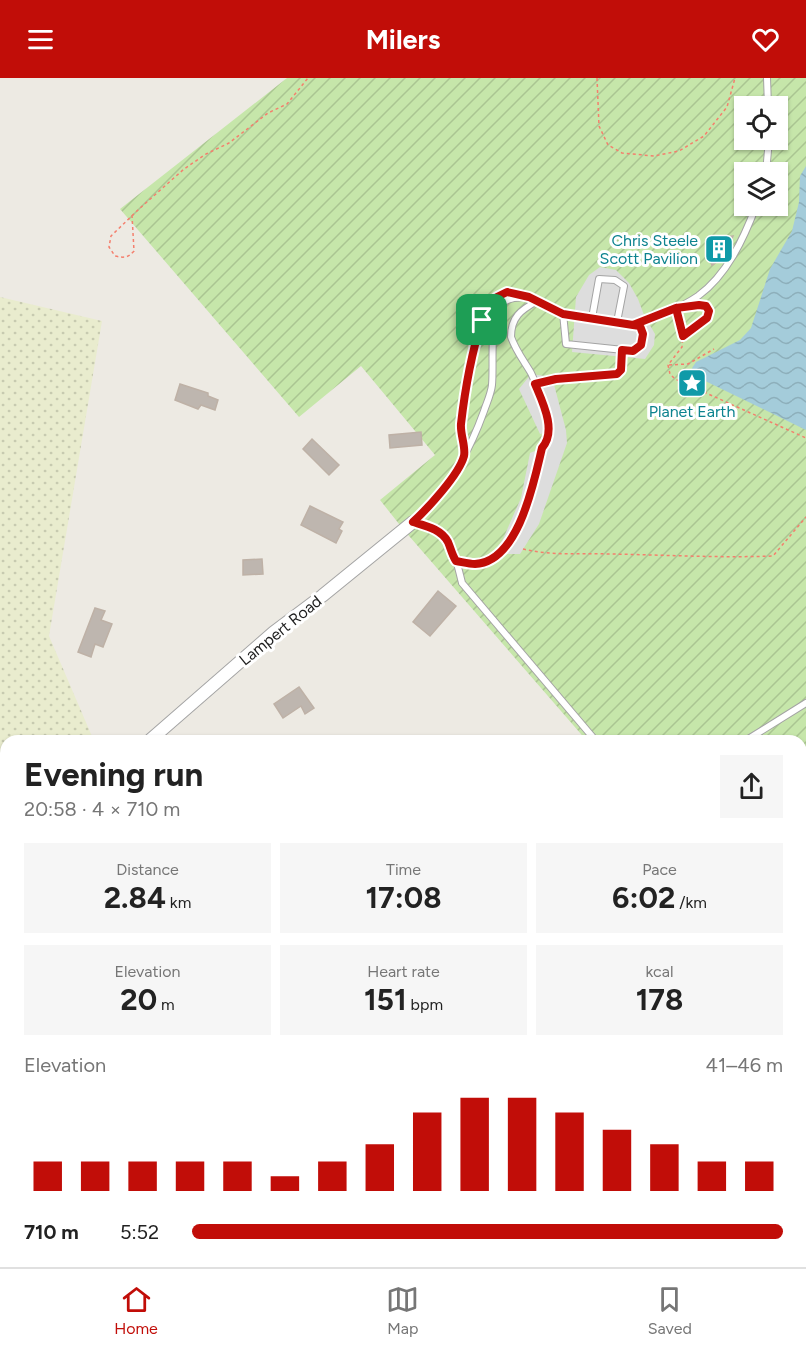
<!DOCTYPE html>
<html lang="en">
<head>
<meta charset="utf-8">
<style>
	:root { --surface:#fff; --page:#f6f6f6; --text:#222; --muted:#767676; --line:#e0e0e0; --accent:#c10d08 }
	body { margin:0; font-family:Figtree,sans-serif; background:var(--page); color:var(--text); height:100vh; display:flex; flex-direction:column; font-size:22px; white-space:nowrap }
	* { box-sizing:border-box; margin:0 }
	p { font-size:20px; color:var(--muted) }
	.icon { flex:none; width:33px; height:33px; fill:none; stroke:currentColor; stroke-width:2; stroke-linecap:round; stroke-linejoin:round }
	.map { position:relative; flex:1; overflow:hidden }
	.panel { position:absolute; left:0px; top:657px; width:807px; height:532px; display:flex; flex-direction:column; background:var(--surface); border-radius:18px 18px 0 0; box-shadow:0 2px 4px #0004 }
	.panel>* { flex:none }
	.controls { position:absolute; left:734px; top:18px; display:grid; gap:12px }
	.controls a { display:grid; place-items:center; width:54px; height:54px; border-radius:0px; background:var(--surface); box-shadow:0 2px 4px #0004; font-size:30px }
	.pin { position:absolute; display:grid; place-items:center; width:51px; height:51px; color:#fff; margin:-26px; border-radius:12px; box-shadow:0 3px 9px #0006 }
	.round { display:grid; place-items:center; flex:none; width:63px; height:63px; border-radius:0px; background:var(--page) }
	.overview { display:flex; align-items:center; justify-content:space-between; height:102px; padding:0 24px }
	h1 { font-size:33px; font-weight:700; line-height:45px }
	.metrics { display:grid; grid-template-columns:repeat(3,1fr); gap:9px; height:102px; padding:6px 24px }
	.metrics div { display:grid; align-content:center; border-radius:0px; background:var(--page); text-align:center }
	.metrics b { font-size:30px; font-weight:700 }
	.metrics small { font-size:16px; font-weight:400 }
	.metrics p { font-size:16px }
	.chart { height:168px; padding:12px 24px }
	.chart p { display:flex; justify-content:space-between }
	.chart svg { width:100%; height:108px; margin-top:6px; stroke:var(--accent); stroke-width:6 }
	ul { padding:0 24px; list-style:none; font-size:20px }
	li { display:grid; grid-template-columns:96px 72px 1fr; align-items:center; height:45px }
	li i { height:15px; border-radius:8px; background:var(--accent) }
	header { display:flex; justify-content:space-between; align-items:center; height:78px; padding:0 24px; background:var(--accent); color:#fff; font-size:27px; font-weight:700 }
	.tab-bar { display:flex; justify-content:space-around; align-items:center; height:84px; border-top:2px solid var(--line); background:var(--surface); font-size:16px; color:var(--muted) }
	.tab-bar a { display:grid; justify-items:center; gap:3px }
	.tab-bar .current { color:var(--accent) }
	.map>svg:first-child { display:block }
</style>
</head>
<body>
<header><svg class="icon" aria-label="menu" viewBox="0 0 24 24"><path d="M4 6h16M4 12h16M4 18h16"/></svg>Milers<svg class="icon" aria-label="heart" viewBox="0 0 24 24"><path d="M12 20l-8-8c-3-5 5-10 8-4 3-6 11-1 8 4z"/></svg></header>
<div class="map">
<svg width="806" height="1189" viewBox="0 0 806 1189">
	<defs>
		<pattern id="farmland-dots" width="8" height="8" patternUnits="userSpaceOnUse" patternTransform="scale(1.5)"><rect width="8" height="8" fill="#e9ecce"/><path d="M2 2h.1M6 6h.1" fill="none" stroke="#c7cab0" stroke-width="1.8" stroke-linecap="round"/></pattern>
		<pattern id="garden-furrows" width="10" height="10" patternUnits="userSpaceOnUse" patternTransform="scale(1.5)"><rect width="10" height="10" fill="#c6e6aa"/><path d="M-1 1l2-2M0 10L10 0M9 11l2-2" fill="none" stroke="#aac592"/></pattern>
		<pattern id="water-waves" width="16" height="10" patternUnits="userSpaceOnUse" patternTransform="scale(1.5)"><rect width="16" height="10" fill="#a4ccda"/><path d="M0 5q4-4 8 0t8 0" fill="none" stroke="#8dafbb"/></pattern>
	</defs>
	<rect width="100%" height="100%" fill="#edeae3"/>
	<path fill="url(#farmland-dots)" d="M0 219 102 243 49 558 94 663H6V741L0 742Z
		M801 1117H806V1189H569L585 1184H801Z"/>
	<path fill="url(#garden-furrows)" fill-rule="evenodd" d="M287 0H806V916L801 910V663H587L403 451 380 422 435 377 361 288 299 339 120 131ZM744 28H777V62H744ZM744 94H777V128H744Z"/>
	<path fill="#ddd" d="M600 189 616 192 629 205 638 221 644 237 655 256 654 267 645 281 572 274 576 219 589 197Z
		M531 296 552 299 566 352 567 365 539 446 520 476H498L494 474 503 461 521 420 530 375 542 370 549 354 540 356 519 311Z"/>
	<path fill="url(#water-waves)" d="M806 88V352L699 300 693 295 692 290 696 284 740 262 751 250 770 191 792 153 799 124 800 98Z"/>
	<g fill="none" stroke-linecap="round" stroke-linejoin="round">
		<path stroke="#a4ccda" stroke-width="3" d="M0 1166 6 1165"/>
	</g>
	<path fill="#beb6af" stroke="#beb1a6" stroke-width="1.5" d="M733 158 726 175 720 182 712 187 708 176 712 167 720 160Z
		M180 306 208 315V318L218 322 215 332 201 327 198 331 175 322Z
		M421 354 422 367 390 370 389 357Z
		M312 361 339 387 329 397 303 371Z
		M310 428 343 444 339 451 342 453 336 465 301 447Z
		M262 481 263 496 243 497V482Z
		M438 513 456 528 430 558 413 544Z
		M95 530 105 533 101 542 112 546 103 569 95 566 91 579 78 574Z
		M299 609 314 630 305 636 301 628 283 640 274 626Z"/>
	<g fill="none" stroke-linecap="round" stroke-linejoin="round">
		<g stroke="#a4a4a4" stroke-width="8">
			<path id="service" d="M767 0 768 28
				M766 94 769 62
				M592 240 599 201 615 202 624 208 617 244
				M634 247C656 239 679 231 698 218 727 197 744 160 756 128
				M464 378 461 350 466 301 477 259 487 232 497 219 507 214 529 219 563 235 640 248 643 257 641 267 633 273 566 266 563 235
				M413 444C451 456 453 468 462 505L596 663
				M413 444C447 414 469 375 484 333 487 324 491 316 492 307 494 285 489 249 500 229 505 220 514 220 524 219
				M456 483C462 484 469 486 475 486 517 485 532 410 540 378 542 366 551 361 549 348 546 331 539 311 531 295 524 283 516 273 511 259 511 239 521 232 537 223
				M745 663 806 625
				M801 758H806"/>
		</g>
		<g stroke="#a4a4a4" stroke-width="14">
			<path id="minor" d="M149 663 274 554 322 518 413 444
				M0 759 6 757
				M491 1184 496 1189"/>
		</g>
		<path stroke="#f47f6d" stroke-width="1.5" stroke-dasharray="3 3" stroke-linecap="butt" d="M597 0 599 48 608 67 622 75 654 78 679 73 704 58 727 29 735 0
			M132 137 134 173C128 180 124 180 115 178L109 169 111 158 139 131 184 91 206 76 229 65 268 35 287 26 308 0
			M699 227 706 228 709 233 707 240 683 258 682 269 668 287 670 296 675 301 806 360
			M680 239 683 258
			M669 287 688 286 714 271
			M545 304 556 301 617 296 621 293 622 280
			M523 471C552 478 581 475 611 476 665 477 719 480 773 478L806 439"/>
		<use href="#service" stroke="#fff" stroke-width="6"/>
		<use href="#minor" stroke="#fff" stroke-width="12"/>
	</g>
	<g fill="none" stroke-linecap="round" stroke-linejoin="round">
		<g stroke="#fff" stroke-width="12">
			<path id="route" d="M482 242C471 277 465 311 461 346 460 356 466 369 464 378 459 397 427 431 413 444 426 448 441 451 448 464 451 471 452 477 456 483 462 484 469 486 475 486 519 484 534 403 542 370 557 353 543 325 535 306L556 301 617 296 621 292 622 272 633 273 641 267 643 256 640 248 633 247 676 230 683 258 707 240 709 233 706 228 699 227 676 230 633 247 563 236 529 219 507 214 497 219 482 242"/>
		</g>
		<use href="#route" stroke="#c10d08" stroke-width="8"/>
	</g>
	<defs>
		<g id="building-square" transform="scale(1.5)"><rect x="-9" y="-9" width="18" height="18" rx="4" fill="#0f9aa8" stroke="#fff"/><path d="M-4-6H4V6H1V3H-1V6H-4ZM-2.5-4.3h1.7v1.8h-1.7ZM.8-4.3h1.7v1.8H.8ZM-2.5-1h1.7V.8h-1.7ZM.8-1h1.7V.8H.8Z" fill="#fff"/></g>
		<g id="sight-square" transform="scale(1.5)"><rect x="-9" y="-9" width="18" height="18" rx="4" fill="#0f9aa8" stroke="#fff"/><path d="M0-6L1.8-2.2L6-1.7L2.9 1.2L3.7 5.4L0 3.3L-3.7 5.4L-2.9 1.2L-6-1.7L-1.8-2.2Z" fill="#fff"/></g>
	</defs>
	<g fill-rule="evenodd">
		<use href="#building-square" x="719" y="171"/>
		<use href="#sight-square" x="692" y="305"/>
	</g>
	<g text-anchor="middle" stroke-width="6" stroke-linejoin="round" paint-order="stroke">
		<g font-size="16" fill="#0d838f" stroke="#fff" text-anchor="end">
			<text x="698" y="168">Chris Steele<tspan x="698" dy="18">Scott Pavilion</tspan></text>
			<text x="692" y="339" text-anchor="middle">Planet Earth</text>
		</g>
		<g font-size="16" fill="#1d1d1d" stroke="#fff">
			<text transform="translate(280 552) rotate(-39)" y="6">Lampert Road</text>
		</g>
	</g>
</svg>
<div class="controls">
<a><svg class="icon" aria-label="locate" viewBox="0 0 24 24"><circle cx="12" cy="12" r="6"/><path d="M12 2v4M12 18v4M2 12h4M18 12h4"/></svg></a>
<a><svg class="icon" aria-label="layers" viewBox="0 0 24 24"><path d="M12 4l9 5-9 5-9-5zM3 14l9 5 9-5"/></svg></a>
</div>
<div class="pin" style="left:482px;top:242px;background:#1e9e55"><svg class="icon" aria-label="arrive" viewBox="0 0 24 24"><path d="M6 21V4h12l-3 4 3 4H6"/></svg></div>
<section class="panel">
<div class="overview"><div><h1>Evening run</h1><p>20:58 · 4 × 710 m</p></div><a class="round"><svg class="icon" aria-label="share" viewBox="0 0 24 24"><path d="M12 15V3M7 8l5-5 5 5M5 13v7h14v-7"/></svg></a></div>
<div class="metrics">
<div><p>Distance</p><b>2.84<small> km</small></b></div>
<div><p>Time</p><b>17:08</b></div>
<div><p>Pace</p><b>6:02<small> /km</small></b></div>
</div>
<div class="metrics">
<div><p>Elevation</p><b>20<small> m</small></b></div>
<div><p>Heart rate</p><b>151<small> bpm</small></b></div>
<div><p>kcal</p><b>178</b></div>
</div>
<div class="chart"><p><span>Elevation</span>41–46 m</p>
<svg viewBox="0 0 160 44" preserveAspectRatio="none"><path d="M5 44V32M15 44V32M25 44V32M35 44V32M45 44V32M55 44V38M65 44V32M75 44V25M85 44V12M95 44V6M105 44V6M115 44V12M125 44V19M135 44V25M145 44V32M155 44V32"/></svg>
</div>
<ul>
<li><b>710 m</b>5:52<i style="width:100%"></i></li>
</ul>
</section>
</div>
<nav class="tab-bar">
<a class="current"><svg class="icon" aria-label="home" viewBox="0 0 24 24"><path d="M3 11l9-7 9 7M6 9v11h12V9"/></svg>Home</a>
<a><svg class="icon" aria-label="map" viewBox="0 0 24 24"><path d="M3 6l6-2 6 2 6-2v14l-6 2-6-2-6 2zM9 4v14M15 6v14"/></svg>Map</a>
<a><svg class="icon" aria-label="saved" viewBox="0 0 24 24"><path d="M7 4h10v16l-5-4-5 4z"/></svg>Saved</a>
</nav>
</body>
</html>
